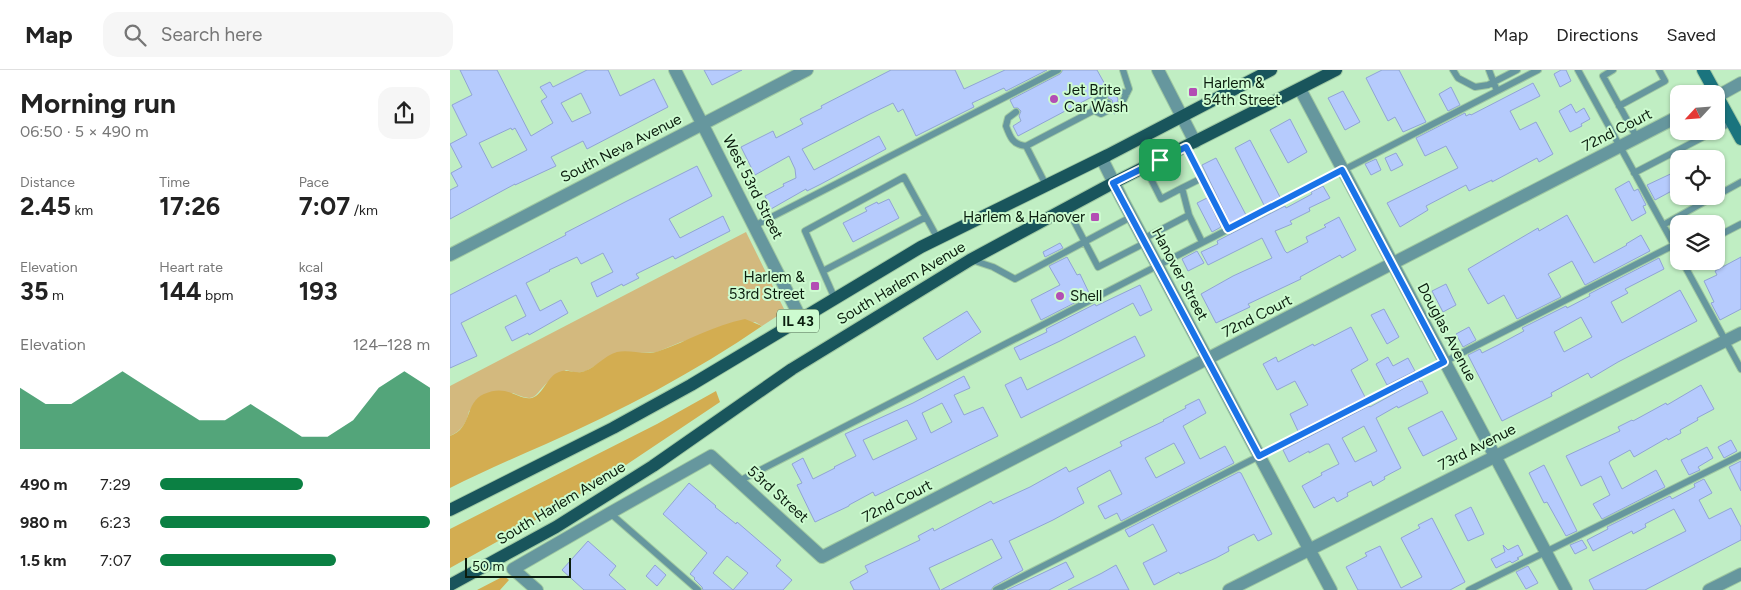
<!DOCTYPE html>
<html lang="en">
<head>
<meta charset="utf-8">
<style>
	:root { --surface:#fff; --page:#f6f6f6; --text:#222; --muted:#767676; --line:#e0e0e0; --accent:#0b8043 }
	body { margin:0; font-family:Figtree,sans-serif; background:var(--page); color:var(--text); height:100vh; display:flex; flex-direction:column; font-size:19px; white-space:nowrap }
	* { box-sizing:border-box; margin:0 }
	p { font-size:16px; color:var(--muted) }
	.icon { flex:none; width:28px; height:28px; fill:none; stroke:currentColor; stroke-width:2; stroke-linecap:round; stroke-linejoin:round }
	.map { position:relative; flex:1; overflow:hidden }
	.panel { display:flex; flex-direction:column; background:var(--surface); width:450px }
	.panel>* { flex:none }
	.needle { width:32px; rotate:244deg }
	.controls { position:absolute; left:1220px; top:15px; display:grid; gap:10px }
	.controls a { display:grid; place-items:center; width:55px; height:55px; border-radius:10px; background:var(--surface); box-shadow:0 1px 4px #0004; font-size:25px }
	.scale { position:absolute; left:15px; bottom:12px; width:106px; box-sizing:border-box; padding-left:5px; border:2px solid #0b1d0e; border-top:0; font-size:14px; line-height:18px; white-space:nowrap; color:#0b1d0e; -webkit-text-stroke:4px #cdfbd0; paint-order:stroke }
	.pin { position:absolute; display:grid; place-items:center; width:42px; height:42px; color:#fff; margin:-21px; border-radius:10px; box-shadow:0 2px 8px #0006 }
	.round { display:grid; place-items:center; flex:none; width:52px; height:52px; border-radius:15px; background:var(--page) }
	.head { display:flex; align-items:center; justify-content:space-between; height:85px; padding:0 20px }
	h1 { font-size:28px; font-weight:700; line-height:38px }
	.figures { display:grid; grid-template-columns:repeat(3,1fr); gap:8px; height:85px; padding:5px 20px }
	.figures div { display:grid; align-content:center }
	.figures b { font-size:25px; font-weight:700 }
	.figures small { font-size:14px; font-weight:400 }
	.figures p { font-size:14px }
	.chart { height:140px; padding:10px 20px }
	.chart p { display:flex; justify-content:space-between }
	.chart svg { width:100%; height:90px; margin-top:5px; fill:var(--accent); opacity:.7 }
	ul { padding:0 20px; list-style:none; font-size:16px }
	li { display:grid; grid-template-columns:80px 60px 1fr; align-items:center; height:38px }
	li i { height:12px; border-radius:6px; background:var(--accent) }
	header { display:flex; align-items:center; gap:30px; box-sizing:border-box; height:70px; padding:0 25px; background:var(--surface); border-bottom:1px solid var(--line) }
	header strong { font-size:24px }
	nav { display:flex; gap:28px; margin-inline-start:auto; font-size:18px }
	.search { width:350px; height:45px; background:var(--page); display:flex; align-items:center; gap:12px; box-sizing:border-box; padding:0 18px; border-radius:15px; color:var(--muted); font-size:19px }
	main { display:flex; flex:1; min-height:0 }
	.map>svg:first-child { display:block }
</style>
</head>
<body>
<header>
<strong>Map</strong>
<div class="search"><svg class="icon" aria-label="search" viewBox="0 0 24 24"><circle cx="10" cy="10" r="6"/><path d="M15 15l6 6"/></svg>Search here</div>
<nav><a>Map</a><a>Directions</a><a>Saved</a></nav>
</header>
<main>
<section class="panel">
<div class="head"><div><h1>Morning run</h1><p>06:50 · 5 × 490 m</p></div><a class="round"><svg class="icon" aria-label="share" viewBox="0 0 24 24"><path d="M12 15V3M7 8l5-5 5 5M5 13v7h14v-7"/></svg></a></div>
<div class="figures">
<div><p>Distance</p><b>2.45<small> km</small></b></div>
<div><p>Time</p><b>17:26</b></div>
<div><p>Pace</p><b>7:07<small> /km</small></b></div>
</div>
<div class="figures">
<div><p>Elevation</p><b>35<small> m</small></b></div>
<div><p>Heart rate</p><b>144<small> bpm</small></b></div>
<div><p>kcal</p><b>193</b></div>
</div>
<div class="chart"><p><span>Elevation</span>124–128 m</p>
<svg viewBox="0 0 160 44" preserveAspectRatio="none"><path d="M0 44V14L10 22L20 22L30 14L40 6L50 14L60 22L70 30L80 30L90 22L100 30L110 38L120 38L130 30L140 14L150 6L160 14V44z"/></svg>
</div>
<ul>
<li><b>490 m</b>7:29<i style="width:53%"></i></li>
<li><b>980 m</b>6:23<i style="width:100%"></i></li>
<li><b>1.5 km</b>7:07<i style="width:65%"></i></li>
</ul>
</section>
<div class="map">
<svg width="1291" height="520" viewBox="0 0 1291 520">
	<rect width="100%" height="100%" fill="#c0eec3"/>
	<path fill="#d3b97e" d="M296 162 335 241 312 256 305 252 231 272 207 282 189 283 169 282 136 301 127 303 116 300C111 303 104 307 99 311 83 325 88 334 63 323L19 341C17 353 11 361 0 366V316Z"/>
	<path fill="#d3ad51" d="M295 249 312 256C245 302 171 341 96 374 64 388 32 402 0 418V366C23 358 14 333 34 324 58 313 67 331 82 328 94 324 97 306 109 302 118 298 125 305 135 301 146 297 154 286 167 282 180 279 195 286 209 281 238 271 264 255 295 249Z
		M266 321 270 332 161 405 109 437 0 498V459L207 354Z
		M54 506 59 510 50 520H27Z"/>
	<path fill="#b6cbfd" stroke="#90a4d4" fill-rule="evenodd" d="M10 0H47L81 66 103 53 91 31 97 27 90 17 100 12 103 17 137 0H158L170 26 204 9 218 37 137 79 133 71 101 87 106 96 65 115V114L0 149V120L8 116 1 103 12 97 0 74 17 65 2 35 22 25ZM131 23 141 43 122 52 111 33ZM61 58 62 60 65 58 77 80 42 98 29 73Z
		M254 0H292L262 15Z
		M441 0H505L514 19 555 0H597L556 21 554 18 522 33 524 37 466 66 453 39 448 42 443 33 420 44 352 79 364 100 429 66 436 79 371 114 357 121 356 119 321 139 315 126 334 116 333 114 346 108 345 99 339 86 305 105 291 77 323 61 326 68 353 54 350 49 372 38 371 36Z
		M613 0H647L657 18 661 16 660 23 667 27 668 29 666 36 671 40 664 44 666 37 663 34 662 30 658 28V23L653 21 568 66 563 56 571 51 569 46 571 41 568 38H564L560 30 610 4Z
		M932 0H949L976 52 953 62 945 47 938 51 916 8Z
		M1111 0H1116L1121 11 1110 17 1104 4Z
		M1083 13 1090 26 1060 41 1070 60 1086 52 1103 84 1089 92 1087 88 1042 112V110L1019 121 1016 115 976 136 978 140 950 157 937 133 1008 98 996 76 975 86 966 68 1015 43 1016 46 1020 44 1021 45Z
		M1001 17 1010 35 998 41 989 24Z
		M893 21 910 52 895 60 878 28Z
		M1121 34 1126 43 1134 38 1140 49 1131 54 1132 56 1120 62 1109 41Z
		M840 49 857 82 838 93 820 60Z
		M800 70 830 127 814 135 785 78Z
		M946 83 953 95 941 101 935 88Z
		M766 88 796 145 780 153 752 95Z
		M926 89 931 100 921 105 915 94Z
		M247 96 262 126 219 149 230 168 273 146 280 161 225 189 223 186 186 204 189 208 173 216 172 214 147 227 141 213 163 202 153 183 131 194 127 187 99 200 100 201 76 213 90 241 111 230 118 243 79 265 78 263 62 271 55 257 76 246 66 225 11 253 27 286 0 298V225L116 165 115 163 177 131Z
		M1229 100V117L1205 130 1197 115Z
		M1179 111 1184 121 1188 119 1196 135 1193 136 1196 143 1182 151 1165 119Z
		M873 116 880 128 859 138 860 141 840 151 842 154 825 161 835 181 837 183 858 172 856 167 876 157 874 155 889 147 906 180 892 188 890 185 850 207 851 209 798 234 800 237 766 253 751 224 783 206 822 188 812 168 758 195 751 182 768 174 767 171 835 136 836 138 862 124 861 122Z
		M757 128 771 157 762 162 747 133Z
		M439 129 449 148 403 172 393 153 417 141 415 138 427 132 428 134Z
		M1117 145 1144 193 1177 175 1176 174 1191 165 1200 181 1135 215 1122 191 1098 204 1111 227 1067 249 1054 225 1038 234 1018 199 1088 158 1089 161Z
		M610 173 613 178 595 187 593 182Z
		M747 181 754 193 738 201 732 189Z
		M617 187 627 205 630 204 640 225 591 250 581 230 610 215 599 196Z
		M1291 187V239L1270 250 1261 233 1264 232 1254 211 1267 205 1265 201Z
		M1209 188 1214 199 1175 219 1178 223 1161 232 1172 253 1230 220 1247 251 1168 292 1141 308 1138 303 1101 323 1102 326 1052 351 1018 285 1030 279 1032 283 1048 275 1074 261 1072 258 1116 236 1117 238 1140 226 1139 224ZM1131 247 1142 267 1114 282 1104 262Z
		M996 214 1006 235 993 242 982 221Z
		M690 215 702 240 690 246 683 233 610 271 570 290 564 278 597 262 596 259 645 234 646 236Z
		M934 239 949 267 937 274 921 245Z
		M517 241 531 262 487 290 473 268Z
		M901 257 918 290 901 300 915 327 848 361 840 344 858 335 845 311 827 320 813 294 826 287 828 292 863 274 864 276Z
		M1019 257 1026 270 1013 277 1006 264Z
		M685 266 695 286 571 348 555 315 571 307 577 320Z
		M938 287 943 296 958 288 965 301 937 315 926 294Z
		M514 306 520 318 504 325 514 345 533 337 548 366 425 426 423 422 399 435V436L365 452 347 415 352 413 342 394 353 388 363 409 385 398 384 397 406 386 395 364 463 333ZM492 333 502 352 481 363 472 343ZM457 350 467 369 423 390 413 370Z
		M969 310 970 312 972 311 978 323 948 338 947 336 926 348 951 398 934 407 935 409 923 416 921 411 897 423 898 426 887 432 884 427 864 438 852 416 872 405 871 403 889 394 879 374H876L859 383V381L839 392 833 380 919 336 920 337ZM914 356 927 381 905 392 892 368Z
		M1251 315 1264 339 1247 348 1248 350 1230 360 1231 363 1218 370 1217 368 1184 387 1180 380 1160 391 1159 393 1172 419 1206 400 1215 417 1152 449 1143 434 1160 425 1151 406 1131 416 1116 386 1170 361 1168 357 1182 350 1183 351 1216 333 1217 335Z
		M749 329 756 343 733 356 750 389 775 376 784 393 671 451 667 443 655 449 648 436 672 424 660 400 627 418 634 433 603 450 559 471 573 500 544 516 541 520H491L552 488 542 469 479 498 490 520H404L400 512 418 502 415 496 470 470 468 466 483 458 484 461 541 431 543 434 580 417 616 397 619 402 672 376 670 372 714 351 713 350 736 338 735 336ZM724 373 735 393 706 408 695 388Z
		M992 341 1007 369 973 386 958 358Z
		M1281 370 1287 381 1274 388 1268 377Z
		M1257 377 1263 388 1248 397 1250 400 1239 405 1231 390Z
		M1291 391V421L1279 397Z
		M1094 395 1127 461 1116 466 1097 432 1094 433 1079 403Z
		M789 402 791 403 822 464 808 471 804 464 778 477 779 481 766 488 730 504 729 502 704 515 693 493 717 481 703 454 679 467 675 460Z
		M1254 409 1262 423 1249 430 1259 449 1281 438 1291 457V470L1195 520H1144L1139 510 1236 461 1224 439 1195 454 1196 457 1183 464 1182 461 1143 481 1137 470 1158 459 1157 457 1220 426 1222 429 1245 417 1244 414Z
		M239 413 266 436 265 437 286 454 287 452 331 490 326 496 342 510 333 520H253L252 517 244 509 245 508 240 504 257 483 213 444ZM277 486 298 503 283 520 263 503Z
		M1021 437 1034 464 1018 471 1005 445Z
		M982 448 1015 512 1000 520H908L896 497 917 486 915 483 930 476 951 518 972 507 951 468 970 458 968 455Z
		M1132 470 1137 478 1125 484 1120 475Z
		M138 471 166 496 159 505 176 520H134L112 500Z
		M1053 475 1058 480 1068 475 1073 485 1067 488 1069 489 1062 493 1060 491 1046 498 1041 489 1055 482Z
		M616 492 624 507 599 520H557Z
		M205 495 216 505 207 516 196 506Z
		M666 495 679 520H618L652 503Z
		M1078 496 1088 513 1076 519 1066 502Z"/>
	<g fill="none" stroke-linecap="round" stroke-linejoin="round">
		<g stroke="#9fc8a2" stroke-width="8">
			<path id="service" d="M1003 0 1008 8 1025 17 1038 15 1067 0
				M1039 0 1047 21
				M1128 0 1229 184
				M1163 0 1153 6 1187 68
				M664 21 677 23
				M671 35 679 19 673 0
				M1169 36 1215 11 1209 0
				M643 40 651 44 661 39
				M643 40 645 32 654 26
				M566 42 558 48 556 56C560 67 563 75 576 76
				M1266 60 1282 52
				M736 77 778 159
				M695 97 711 129 732 118
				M1184 103 1265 61
				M752 108 732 118 739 145 752 172
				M596 115 576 76 658 33
				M1266 126 1291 112
				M617 138 648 197 695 173
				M1213 155 1265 126
				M304 156 608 0
				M1266 167 1291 154
				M693 169 739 145
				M522 190 543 197 565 209 681 147
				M1232 191 1291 299
				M373 201 476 147
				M385 229 355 161 454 107 488 169
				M289 411 1088 0
				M160 443 248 520
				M546 520 1224 175
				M1019 520 1291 385"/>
		</g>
		<g stroke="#9fc8a2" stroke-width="14">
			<path id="minor" d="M225 0 351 249
				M708 0 745 72
				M850 19 1116 520
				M1266 27 1291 13
				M652 89 672 129 881 520
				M0 185 357 0
				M87 520 63 499 160 443 261 386 372 487 1229 46
				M779 520 1291 263
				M1259 520 1291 504"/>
		</g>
		<g stroke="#9fc8a2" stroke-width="14">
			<path id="secondary" d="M1253 0 1291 69"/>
		</g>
		<g stroke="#9fc8a2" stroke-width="14">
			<path id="primary" d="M0 440 163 358 241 315 471 177 658 85 821 0
				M0 515 106 457 203 396 342 299 520 190 663 113 886 0"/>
		</g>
		<use href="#service" stroke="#66979e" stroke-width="6"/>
		<use href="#minor" stroke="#66979e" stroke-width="12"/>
		<use href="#secondary" stroke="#1a747e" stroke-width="12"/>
		<use href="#primary" stroke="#19555c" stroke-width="12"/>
	</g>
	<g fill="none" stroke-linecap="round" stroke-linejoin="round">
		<g stroke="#fff" stroke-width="10">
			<path id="route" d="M736 77 778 159 892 100 994 292 809 386 663 113Z"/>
		</g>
		<use href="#route" stroke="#1a73e8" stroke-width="6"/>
	</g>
	<g fill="#b34eb4" stroke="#cdfbd0" stroke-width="2">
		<rect x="738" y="17" width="10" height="10" rx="2.5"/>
		<circle cx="604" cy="29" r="5"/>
		<rect x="640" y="142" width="10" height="10" rx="2.5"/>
		<rect x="360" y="211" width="10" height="10" rx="2.5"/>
		<circle cx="610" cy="226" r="5"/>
	</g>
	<g text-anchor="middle" stroke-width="4" stroke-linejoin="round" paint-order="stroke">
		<rect fill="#cdfbd0" stroke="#456048" stroke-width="1" x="327" y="239.5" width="42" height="23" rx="4"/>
		<g font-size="14" font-weight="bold" fill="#0b1d0e">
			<text x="348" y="256">IL 43</text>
		</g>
		<g font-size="15" fill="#0b1d0e" stroke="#cdfbd0" text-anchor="start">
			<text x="753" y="18">Harlem &amp;<tspan x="753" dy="17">54th Street</tspan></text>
			<text x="614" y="25">Jet Brite<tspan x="614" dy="17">Car Wash</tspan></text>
			<text x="635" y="152" text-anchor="end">Harlem &amp; Hanover</text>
			<text x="355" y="212" text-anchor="end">Harlem &amp;<tspan x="355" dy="17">53rd Street</tspan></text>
			<text x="620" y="231">Shell</text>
		</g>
		<g font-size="15" fill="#0b1d0e" stroke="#cdfbd0">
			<text transform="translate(1167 60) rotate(-27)" y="5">72nd Court</text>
			<text transform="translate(171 78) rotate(-27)" y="5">South Neva Avenue</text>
			<text transform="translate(303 117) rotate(63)" y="5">West 53rd Street</text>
			<text transform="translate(730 204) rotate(62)" y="5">Hanover Street</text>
			<text transform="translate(451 213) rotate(-31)" y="5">South Harlem Avenue</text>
			<text transform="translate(807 246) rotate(-27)" y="5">72nd Court</text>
			<text transform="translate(997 262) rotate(62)" y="5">Douglas Avenue</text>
			<text transform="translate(1027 377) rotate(-27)" y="5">73rd Avenue</text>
			<text transform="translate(328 424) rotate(42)" y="5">53rd Street</text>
			<text transform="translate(447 431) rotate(-27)" y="5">72nd Court</text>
			<text transform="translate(111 433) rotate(-31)" y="5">South Harlem Avenue</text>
		</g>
	</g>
</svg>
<div class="controls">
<a><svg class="needle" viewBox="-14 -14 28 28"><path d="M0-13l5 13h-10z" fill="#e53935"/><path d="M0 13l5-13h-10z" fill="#767676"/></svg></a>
<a><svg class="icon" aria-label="locate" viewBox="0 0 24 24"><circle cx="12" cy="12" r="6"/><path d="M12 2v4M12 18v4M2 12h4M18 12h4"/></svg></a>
<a><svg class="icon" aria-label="layers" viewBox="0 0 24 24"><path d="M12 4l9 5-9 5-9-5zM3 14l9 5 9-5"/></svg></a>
</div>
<div class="scale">50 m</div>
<div class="pin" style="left:710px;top:90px;background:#1e9e55"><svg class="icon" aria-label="arrive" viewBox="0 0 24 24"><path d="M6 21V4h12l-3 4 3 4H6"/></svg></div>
</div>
</main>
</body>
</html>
